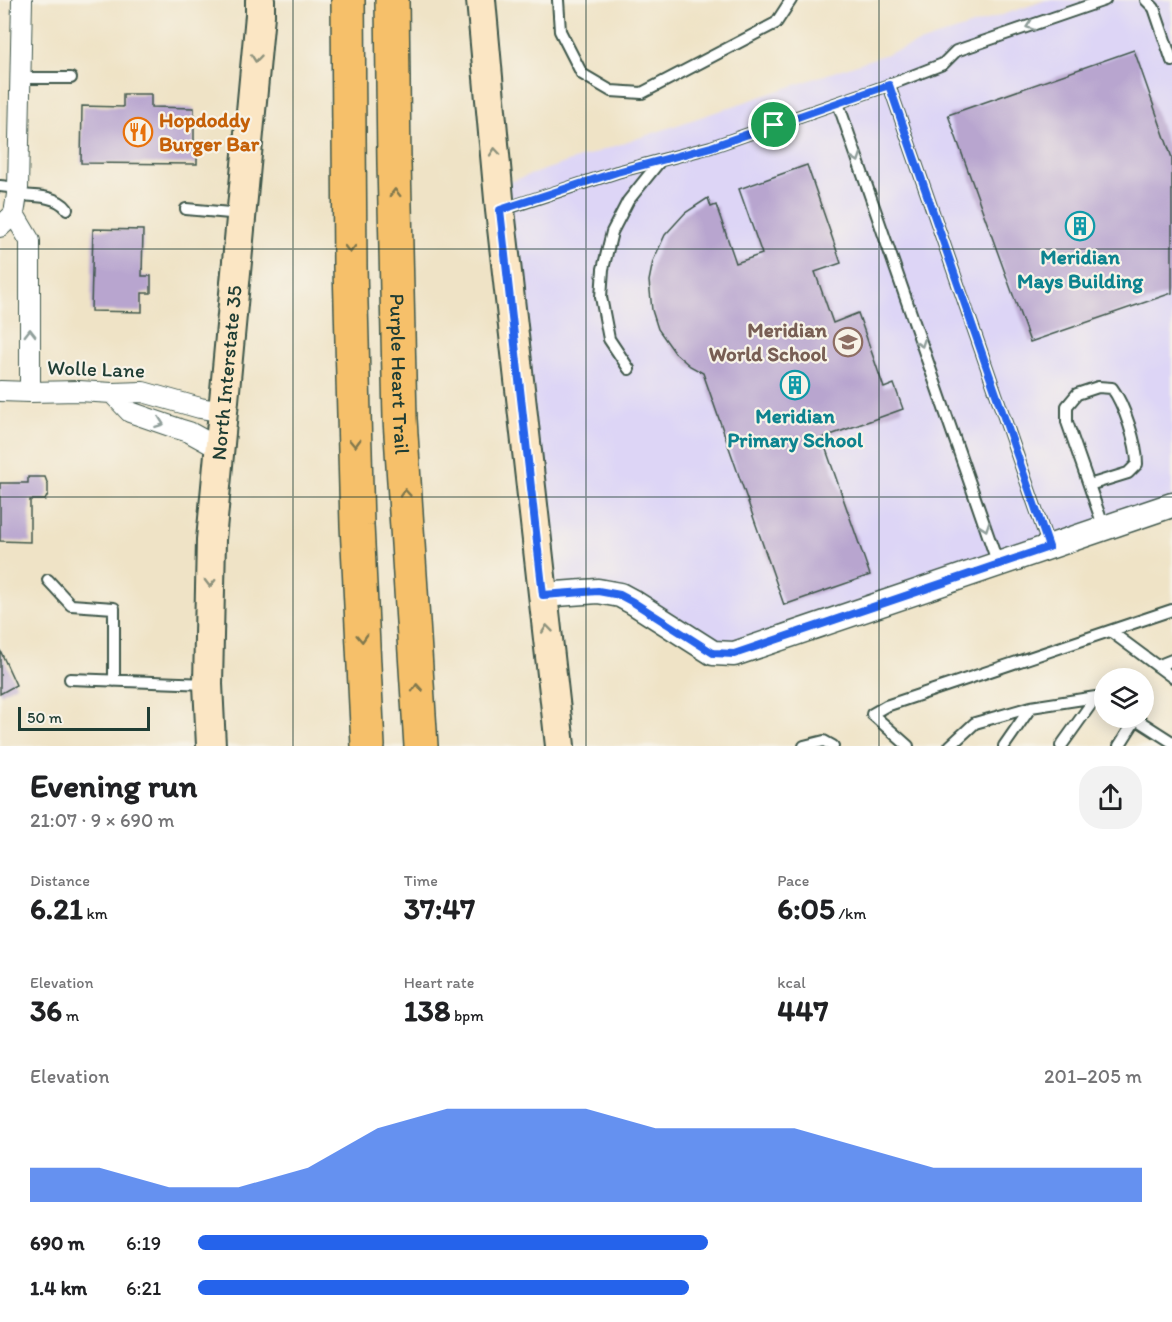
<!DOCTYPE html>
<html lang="en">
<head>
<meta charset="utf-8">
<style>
	:root { --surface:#fff; --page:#f2f2f2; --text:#202124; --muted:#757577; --accent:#2563eb }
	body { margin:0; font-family:Itim,sans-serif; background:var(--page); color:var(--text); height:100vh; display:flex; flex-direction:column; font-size:22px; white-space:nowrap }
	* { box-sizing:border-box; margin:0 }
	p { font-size:20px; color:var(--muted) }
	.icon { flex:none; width:33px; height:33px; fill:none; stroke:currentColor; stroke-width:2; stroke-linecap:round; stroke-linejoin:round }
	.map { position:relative; height:746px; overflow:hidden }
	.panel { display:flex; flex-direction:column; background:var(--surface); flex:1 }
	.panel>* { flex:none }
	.fabs { position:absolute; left:1094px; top:668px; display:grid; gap:12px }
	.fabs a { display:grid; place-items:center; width:60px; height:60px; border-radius:50%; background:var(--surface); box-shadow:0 3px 15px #0003; font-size:30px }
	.scale { position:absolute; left:18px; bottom:15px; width:132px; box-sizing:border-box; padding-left:6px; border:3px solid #1f3d34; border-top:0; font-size:16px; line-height:21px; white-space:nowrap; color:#1f3d34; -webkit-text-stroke:4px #f7f3e8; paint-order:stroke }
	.pin { position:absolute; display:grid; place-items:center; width:51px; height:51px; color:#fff; margin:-26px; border:3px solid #fff; border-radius:50%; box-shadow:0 2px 6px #0007 }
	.round { display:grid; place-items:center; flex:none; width:63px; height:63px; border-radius:24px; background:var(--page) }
	.headline { display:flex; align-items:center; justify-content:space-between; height:102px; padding:0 30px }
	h1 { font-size:33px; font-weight:700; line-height:45px }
	.figures { display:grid; grid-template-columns:repeat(3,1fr); gap:9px; height:102px; padding:6px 30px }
	.figures div { display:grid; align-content:center }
	.figures b { font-size:30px; font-weight:700 }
	.figures small { font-size:16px; font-weight:400 }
	.figures p { font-size:16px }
	.chart { height:168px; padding:12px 30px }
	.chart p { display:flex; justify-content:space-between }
	.chart svg { width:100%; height:108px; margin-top:6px; fill:var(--accent); opacity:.7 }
	ul { padding:0 30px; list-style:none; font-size:20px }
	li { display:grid; grid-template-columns:96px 72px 1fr; align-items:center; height:45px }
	li i { height:15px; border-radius:8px; background:var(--accent) }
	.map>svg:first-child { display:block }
</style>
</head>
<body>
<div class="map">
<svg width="1172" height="746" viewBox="0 0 1172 746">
	<rect width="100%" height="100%" fill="#f7f3e8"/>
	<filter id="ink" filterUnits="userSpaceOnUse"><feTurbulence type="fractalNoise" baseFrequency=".0167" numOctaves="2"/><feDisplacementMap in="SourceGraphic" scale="12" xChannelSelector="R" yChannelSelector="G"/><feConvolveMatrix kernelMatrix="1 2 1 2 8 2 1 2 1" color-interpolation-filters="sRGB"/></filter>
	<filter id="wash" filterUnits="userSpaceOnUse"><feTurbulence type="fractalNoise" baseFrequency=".008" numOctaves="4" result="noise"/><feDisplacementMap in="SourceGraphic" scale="24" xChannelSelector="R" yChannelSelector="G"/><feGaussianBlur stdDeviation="1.35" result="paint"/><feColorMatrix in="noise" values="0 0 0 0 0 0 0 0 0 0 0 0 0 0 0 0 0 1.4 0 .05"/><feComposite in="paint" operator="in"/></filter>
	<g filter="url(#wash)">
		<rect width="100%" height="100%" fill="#efe3c6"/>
		<path fill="#ddd5f6" d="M1046 0H1172V502L733 650 631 597 552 590 506 183Z"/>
		<g id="blocks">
			<path fill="#b8a5cf" d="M1134 50 1172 158V293L1030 342 948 115Z
				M123 94H151V107L194 108V147H197V164L81 163 82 106 123 107Z
				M807 165 841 263 815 272 833 323 858 313 884 388 894 384 903 409 822 438 870 575 784 605 703 373 690 366 675 353 658 329 652 310 649 281 653 261 665 235 685 213 708 198 711 207 716 205 736 263 762 254 739 189Z
				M93 229 143 230 142 276H151V293H142V312L91 311Z
				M28 477H45L48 485V494L45 500H30V542L0 541V483H28Z
				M0 650 16 685 0 694Z"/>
		</g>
	</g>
	<g filter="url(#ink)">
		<use href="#blocks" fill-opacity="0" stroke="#3e564a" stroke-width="1.5"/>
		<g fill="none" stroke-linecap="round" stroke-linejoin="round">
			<g stroke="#3e564a" stroke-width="14">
				<path id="service" d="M558 0 560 31 582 74 611 91 642 93 776 23 791 0
					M1146 0 1154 8 1172 61
					M21 78H71
					M889 85 943 64 956 51 1105 0
					M838 103 998 564
					M0 186 18 188
					M17 195C32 196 57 195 67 209
					M186 209 241 214
					M501 210 617 172 711 147 889 85 1049 547
					M629 369 609 339 601 297 603 269 612 232 628 201 660 161
					M1089 485 1128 473 1137 464C1137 444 1124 404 1112 388L1098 387 1077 394 1067 406V422L1104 528
					M48 580 71 605 114 608V681
					M1110 631 1172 677
					M1157 666 1172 660
					M70 679 208 684
					M804 746 824 741 833 746
					M908 746 872 714 886 706 1172 610
					M950 746 975 723 1031 707
					M1004 746 1031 707 1096 697 1061 746
					M1119 746 1136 719 1172 742"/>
			</g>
			<g stroke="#3e564a" stroke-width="22">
				<path id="minor" d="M22 0 18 188 14 214 30 241V392
					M0 227 14 214
					M0 391 30 392 79 391 112 393 143 392 200 408 224 412
					M112 393 130 412 179 429 189 432 220 449"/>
			</g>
			<g stroke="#3e564a" stroke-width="27">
				<path id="tertiary" d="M543 595 598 591 620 595 633 602 713 653 734 654 1172 505"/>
			</g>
			<g stroke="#3e564a" stroke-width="32">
				<g id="secondary">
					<path d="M481 0 500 210 560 746"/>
					<path id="s1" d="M211 746 208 684 211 540 260 15V0"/>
				</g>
			</g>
			<g stroke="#3e564a" stroke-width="36">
				<g id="motorway">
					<path d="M348 0 350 267 357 525 368 746"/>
					<path id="s2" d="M392 0 394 163 400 419 421 746"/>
				</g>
			</g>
			<use href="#service" stroke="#fff" stroke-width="10"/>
			<use href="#minor" stroke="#fff" stroke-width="20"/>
			<use href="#tertiary" stroke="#fff" stroke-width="24"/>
			<use href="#secondary" stroke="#fbe6c4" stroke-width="28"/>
			<use href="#motorway" stroke="#f6c06b" stroke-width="33"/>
		</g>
		<defs><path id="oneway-chevron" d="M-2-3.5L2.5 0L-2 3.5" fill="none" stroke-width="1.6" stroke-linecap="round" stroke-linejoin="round" transform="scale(1.5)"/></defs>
		<g stroke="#8f9e9a">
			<use href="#oneway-chevron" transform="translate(1030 26) rotate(161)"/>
			<use href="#oneway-chevron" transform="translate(857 158) rotate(71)"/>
			<use href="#oneway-chevron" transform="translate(30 333) rotate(-90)"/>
			<use href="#oneway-chevron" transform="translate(921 343) rotate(71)"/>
			<use href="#oneway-chevron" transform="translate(160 423) rotate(20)"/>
			<use href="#oneway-chevron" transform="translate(985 527) rotate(71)"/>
		</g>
		<g stroke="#8d927c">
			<use href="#oneway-chevron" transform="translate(256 58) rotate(96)"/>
			<use href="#oneway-chevron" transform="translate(495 152) rotate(-95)"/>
			<use href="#oneway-chevron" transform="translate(210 583) rotate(91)"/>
			<use href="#oneway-chevron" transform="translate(547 629) rotate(-96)"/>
		</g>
		<g stroke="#80784d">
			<use href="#oneway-chevron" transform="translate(395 193) rotate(-91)"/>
			<use href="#oneway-chevron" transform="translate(350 249) rotate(90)"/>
			<use href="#oneway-chevron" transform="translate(355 443) rotate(88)"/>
			<use href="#oneway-chevron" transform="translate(405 493) rotate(-94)"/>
			<use href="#oneway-chevron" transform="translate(362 638) rotate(87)"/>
			<use href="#oneway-chevron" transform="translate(417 688) rotate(-94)"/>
		</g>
	</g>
	<g fill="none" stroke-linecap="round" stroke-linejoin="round" filter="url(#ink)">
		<g stroke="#fff" stroke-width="12">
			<path id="route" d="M889 85 1049 547 734 654 713 653 633 602 620 595 598 591 543 595 500 210 617 172 711 147Z"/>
		</g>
		<use href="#route" stroke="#2563eb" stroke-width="8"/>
	</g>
	<path fill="none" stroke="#1f3d34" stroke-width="1.5" stroke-opacity="0.55" d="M293 0V746M586 0V746M879 0V746M0 249H1172M0 497H1172"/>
	<defs>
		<g id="restaurant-ring" transform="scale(1.5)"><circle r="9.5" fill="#f7f3e8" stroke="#e8710a" stroke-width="1.5"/><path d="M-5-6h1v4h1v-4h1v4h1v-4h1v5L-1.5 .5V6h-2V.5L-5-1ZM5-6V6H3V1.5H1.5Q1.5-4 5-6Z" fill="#e8710a"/></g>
		<g id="building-ring" transform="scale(1.5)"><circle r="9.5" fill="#f7f3e8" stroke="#0f9aa8" stroke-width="1.5"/><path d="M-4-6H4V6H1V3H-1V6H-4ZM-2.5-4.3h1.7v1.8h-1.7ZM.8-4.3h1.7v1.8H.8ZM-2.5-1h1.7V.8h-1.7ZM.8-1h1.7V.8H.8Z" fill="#0f9aa8"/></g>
		<g id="school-ring" transform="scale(1.5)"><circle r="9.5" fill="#f7f3e8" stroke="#8d6e63" stroke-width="1.5"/><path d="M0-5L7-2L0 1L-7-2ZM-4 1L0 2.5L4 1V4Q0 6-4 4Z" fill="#8d6e63"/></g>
	</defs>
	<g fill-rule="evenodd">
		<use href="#restaurant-ring" x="138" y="132"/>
		<use href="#building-ring" x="1080" y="226"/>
		<use href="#school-ring" x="848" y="342"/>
		<use href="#building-ring" x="795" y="385"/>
	</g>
	<g text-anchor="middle" stroke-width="4.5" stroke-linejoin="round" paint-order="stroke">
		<g font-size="21" font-weight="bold" fill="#c56008" stroke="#f7f3e8" text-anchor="start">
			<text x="159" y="127">Hopdoddy<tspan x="159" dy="24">Burger Bar</tspan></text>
		</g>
		<g font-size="21" font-weight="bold" fill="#0d838f" stroke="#f7f3e8">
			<text x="1080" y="264">Meridian<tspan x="1080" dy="24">Mays Building</tspan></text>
			<text x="795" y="423">Meridian<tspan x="795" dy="24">Primary School</tspan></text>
		</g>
		<g font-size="21" font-weight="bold" fill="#785e54" stroke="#f7f3e8" text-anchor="end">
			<text x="827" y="337">Meridian<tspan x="827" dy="24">World School</tspan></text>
		</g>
		<g font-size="21" fill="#1f3d34" stroke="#f7f3e8">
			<text transform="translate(96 369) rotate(2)" y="7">Wolle Lane</text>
			<text dy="7" stroke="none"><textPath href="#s1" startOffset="374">North Interstate 35</textPath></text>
			<text dy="7" stroke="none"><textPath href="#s2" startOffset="374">Purple Heart Trail</textPath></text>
		</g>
	</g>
</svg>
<div class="fabs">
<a><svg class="icon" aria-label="layers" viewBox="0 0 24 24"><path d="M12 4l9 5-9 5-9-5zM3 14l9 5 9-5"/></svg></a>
</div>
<div class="scale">50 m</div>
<div class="pin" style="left:774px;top:125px;background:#1e9e55"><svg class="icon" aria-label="arrive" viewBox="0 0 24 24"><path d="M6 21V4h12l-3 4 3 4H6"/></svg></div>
</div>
<section class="panel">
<div class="headline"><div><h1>Evening run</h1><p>21:07 · 9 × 690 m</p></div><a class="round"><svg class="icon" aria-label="share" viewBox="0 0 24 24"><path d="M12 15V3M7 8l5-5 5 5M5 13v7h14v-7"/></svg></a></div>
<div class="figures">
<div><p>Distance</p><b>6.21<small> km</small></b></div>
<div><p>Time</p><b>37:47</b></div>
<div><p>Pace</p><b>6:05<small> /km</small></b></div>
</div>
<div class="figures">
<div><p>Elevation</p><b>36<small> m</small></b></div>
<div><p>Heart rate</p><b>138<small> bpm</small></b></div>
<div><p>kcal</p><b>447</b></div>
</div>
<div class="chart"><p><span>Elevation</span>201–205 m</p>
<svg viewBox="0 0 160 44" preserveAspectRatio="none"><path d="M0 44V30L10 30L20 38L30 38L40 30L50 14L60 6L70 6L80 6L90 14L100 14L110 14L120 22L130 30L140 30L150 30L160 30V44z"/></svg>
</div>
<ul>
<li><b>690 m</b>6:19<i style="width:54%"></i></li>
<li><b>1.4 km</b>6:21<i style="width:52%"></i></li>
</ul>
</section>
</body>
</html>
